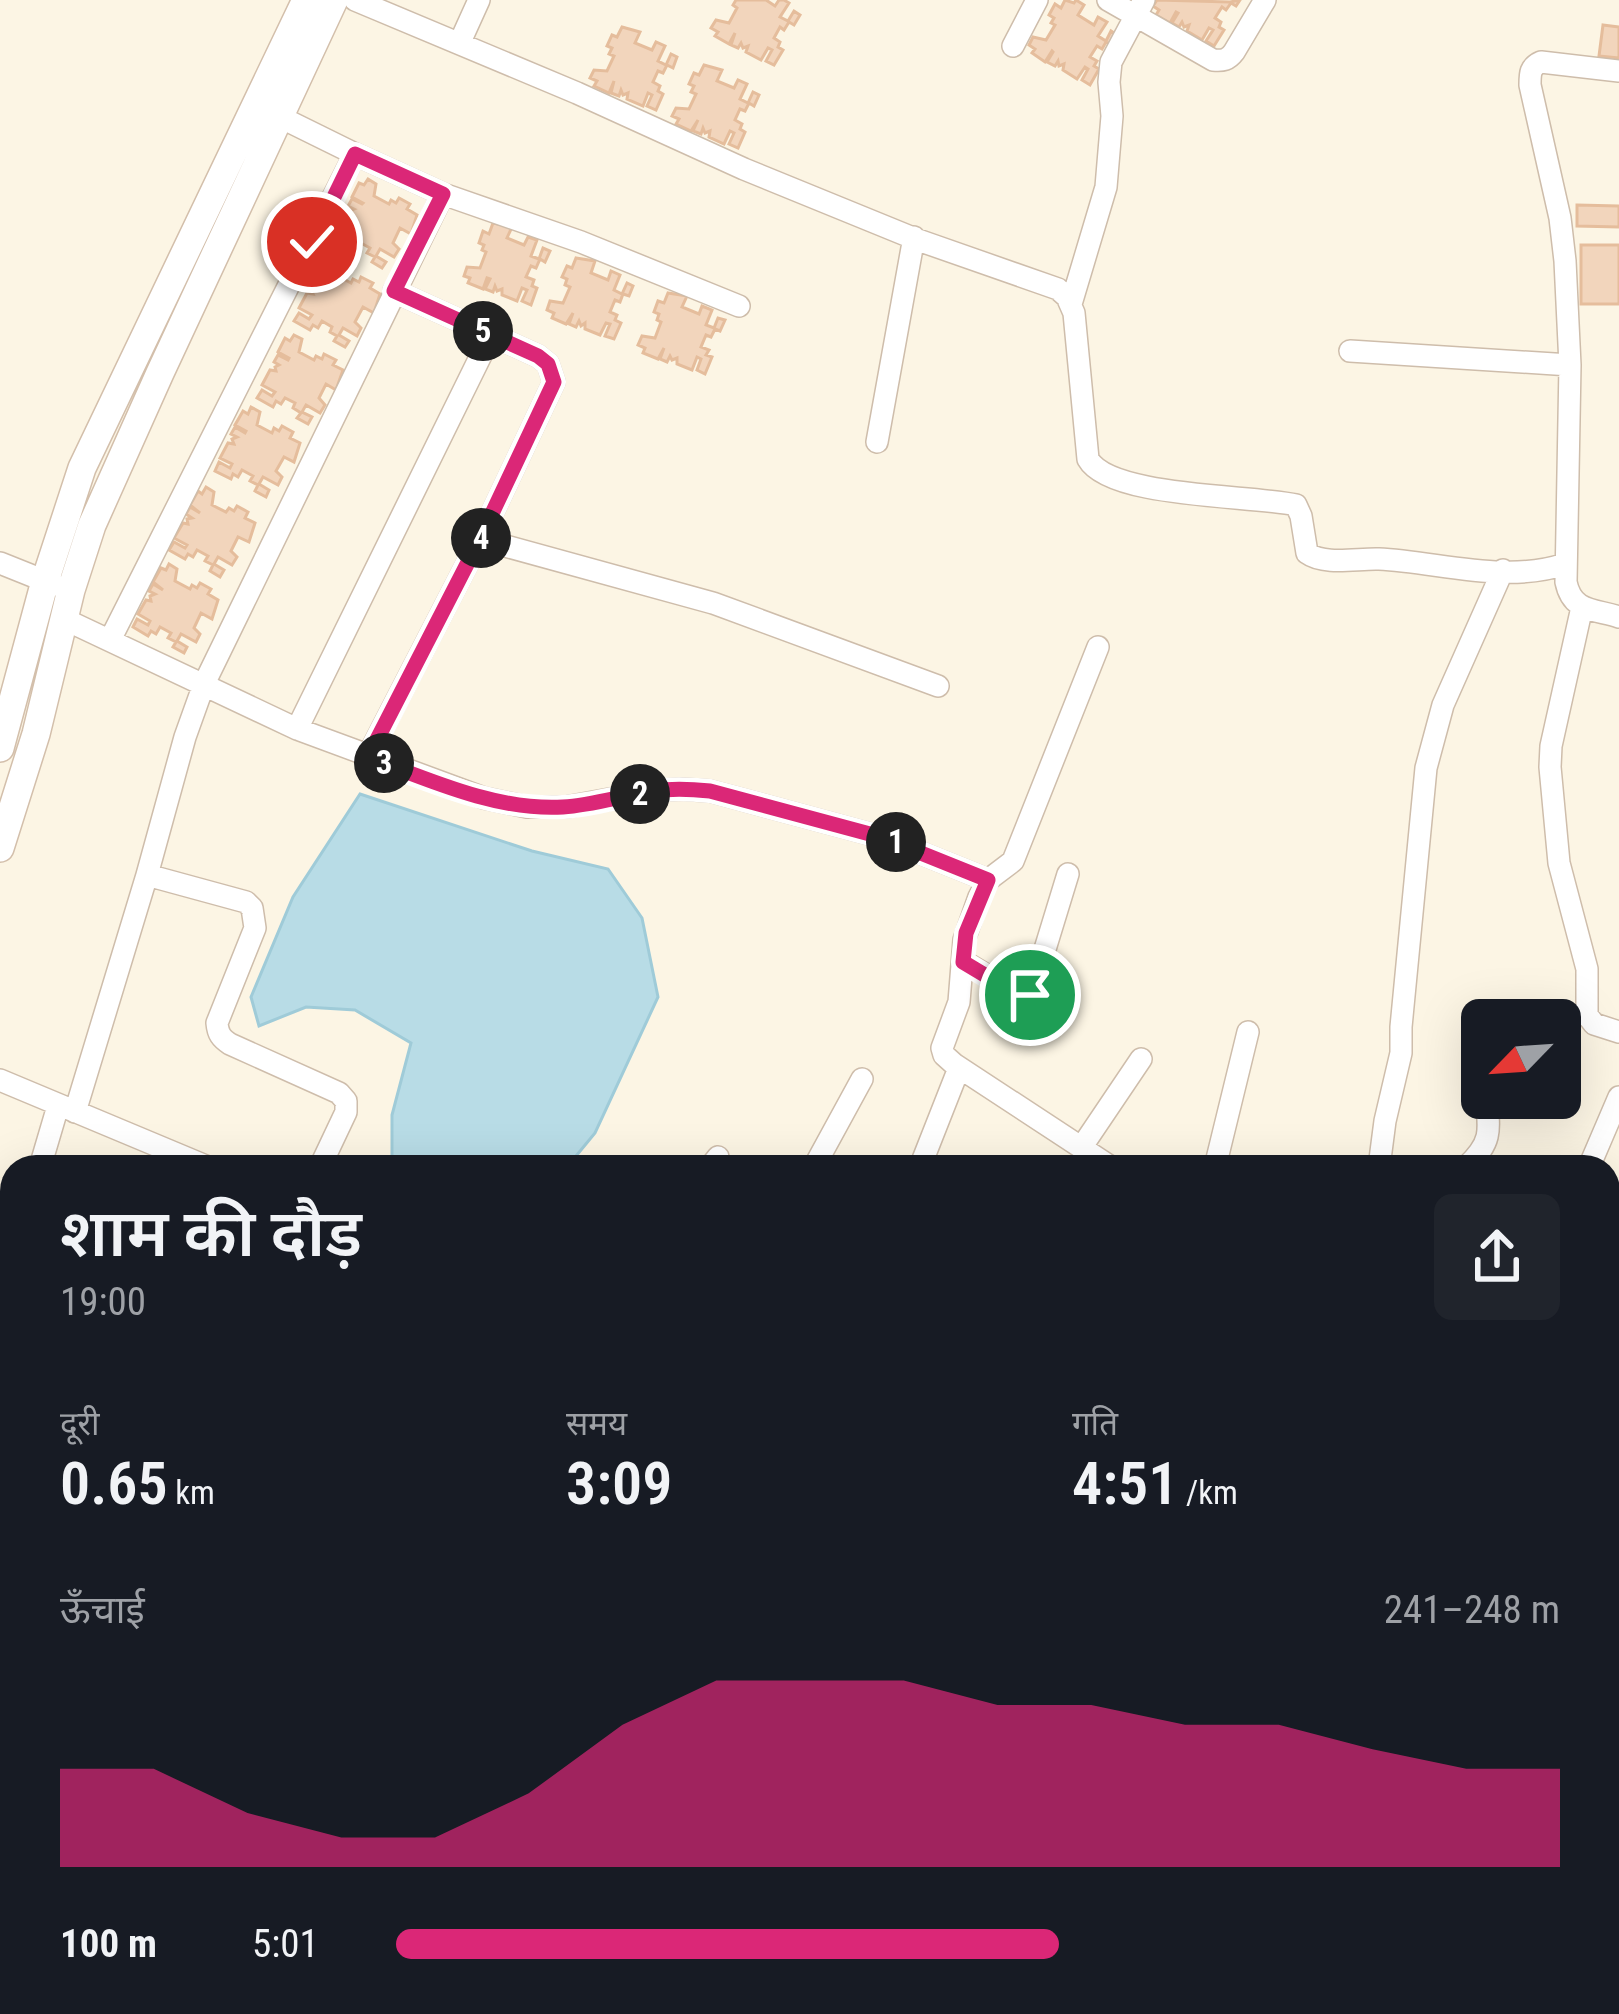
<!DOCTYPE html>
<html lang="hi">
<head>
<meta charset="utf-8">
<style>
	:root { --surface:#171b24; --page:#20242c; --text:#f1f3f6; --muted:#9ea1a6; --accent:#db2777 }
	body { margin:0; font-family:"Roboto Condensed","Noto Sans Devanagari",sans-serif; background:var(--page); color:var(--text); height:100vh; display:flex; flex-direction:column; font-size:45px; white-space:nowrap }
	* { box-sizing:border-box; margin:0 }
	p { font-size:39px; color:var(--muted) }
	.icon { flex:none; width:66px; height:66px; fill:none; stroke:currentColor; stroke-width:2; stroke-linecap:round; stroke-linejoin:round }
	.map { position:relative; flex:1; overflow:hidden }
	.details { position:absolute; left:0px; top:1155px; width:1620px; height:861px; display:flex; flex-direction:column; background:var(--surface); border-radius:36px 36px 0 0; box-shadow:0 12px 48px #0002 }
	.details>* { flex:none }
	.needle { width:78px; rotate:245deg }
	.tools { position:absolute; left:1461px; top:999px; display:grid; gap:24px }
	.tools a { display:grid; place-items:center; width:120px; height:120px; border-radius:18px; background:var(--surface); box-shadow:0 12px 48px #0002; font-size:60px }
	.pin { position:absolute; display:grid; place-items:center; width:102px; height:102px; color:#fff; margin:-51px; border:6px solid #fff; border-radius:50%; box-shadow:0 3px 12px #0007 }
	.km { position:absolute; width:60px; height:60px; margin:-30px; border-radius:50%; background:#222; color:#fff; font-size:33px; line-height:60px; text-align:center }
	.round { display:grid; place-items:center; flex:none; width:126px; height:126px; border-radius:18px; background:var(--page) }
	.overview { display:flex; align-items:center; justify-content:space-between; height:204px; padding:0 60px }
	h1 { font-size:66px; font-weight:600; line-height:90px }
	.figures { display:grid; grid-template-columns:repeat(3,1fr); gap:18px; height:204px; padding:12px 60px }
	.figures div { display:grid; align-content:center }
	.figures b { font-size:60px; font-weight:600 }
	.figures small { font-size:33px; font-weight:400 }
	.figures p { font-size:33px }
	.chart { height:336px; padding:24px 60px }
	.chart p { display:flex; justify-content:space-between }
	.chart svg { width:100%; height:216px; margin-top:12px; fill:var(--accent); opacity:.7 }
	ul { padding:0 60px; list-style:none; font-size:39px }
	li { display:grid; grid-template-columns:192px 144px 1fr; align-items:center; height:90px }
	li i { height:30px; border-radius:15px; background:var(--accent) }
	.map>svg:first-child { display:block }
</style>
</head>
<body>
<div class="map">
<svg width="1619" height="2014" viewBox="0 0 1619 2014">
	<rect width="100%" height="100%" fill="#fcf5e4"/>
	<path fill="#b8dce6" stroke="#9fcbd8" stroke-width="3" d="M360 794 532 851 608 869 642 918 658 997 595 1133 567 1167H392V1115L411 1043 355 1010 306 1007 259 1026 251 997 293 897Z"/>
	<path fill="#f2d5bc" stroke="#e5bd9c" stroke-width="3" d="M736 0H766L775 6 779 0H784L789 3 780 17 788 21 794 11 800 15 794 25 789 22 784 30 780 27 774 38 780 42 778 47 783 50 774 65 766 61 772 50 768 48 761 60 746 52 748 46 743 48 741 43 738 48 731 45 735 33 729 44 715 36 718 32 711 28 716 20 729 23 737 8 733 5Z
		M1065 0 1074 3 1076 0 1084 5 1078 15 1094 25 1098 17 1107 22 1098 36 1106 41 1111 31 1117 35 1111 45 1106 42 1102 49 1097 46 1090 57 1097 61 1094 66 1099 69 1090 85 1082 80 1088 69 1085 67 1077 79 1063 70 1064 64 1059 66 1058 61 1055 66 1047 62 1053 52 1052 51 1045 62 1032 53 1035 49 1029 45 1033 37 1046 40 1055 25 1051 23 1054 18 1049 15 1055 4 1061 8Z
		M1157 0 1230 2 1240 0 1236 6 1231 3 1226 10 1222 7 1215 18 1221 22 1219 27 1224 30 1214 46 1206 41 1213 30 1209 28 1202 40 1187 31 1189 25 1184 27 1182 22 1179 27 1172 23 1178 13 1176 12 1170 23 1156 15 1159 10 1153 6Z
		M1603 25 1619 27V58L1599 56Z
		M622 27 640 32 635 43 652 50 656 42 665 46 658 61 666 65 671 54 677 57 673 68 667 65 663 73 658 71 653 82 660 86 658 91 663 94 656 110 647 106 652 95 648 93 643 106 627 99 628 93 623 95 621 90 619 96 611 93 614 81 609 93 594 86 597 81 590 78 594 70 607 71 614 56 609 54 612 48 607 46 612 35 617 37Z
		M704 65 722 70 717 81 734 88 738 80 747 84 740 99 748 103 753 92 759 95 754 106 749 103 745 111 740 109 735 120 742 124 740 129 745 132 738 148 729 144 734 133 730 131 724 144 709 137 710 131 705 133 703 128 701 134 693 131 698 120 691 131 676 124 679 119 672 116 676 108 689 109 696 94 691 92 694 86 689 84 694 73 699 75Z
		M368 179 376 184 374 196 389 204 391 200 396 203 399 198 410 204 407 209 417 215 411 234 400 228 393 243 399 249 394 257 380 249 376 256 386 262 382 268 372 262 375 257 367 253 370 248 359 242 355 248 350 246 347 251 331 242 336 234 347 240 349 236 337 229 345 214 350 216 349 211 354 209 348 206 352 199 362 204 363 203 352 197 359 183 364 185Z
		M1577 205 1619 206V227L1577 226Z
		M493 223 512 227 507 238 524 245 528 237 537 240 531 256 539 259 543 248 550 251 545 262 540 259 536 268 531 266 526 277 534 280 532 286 537 288 531 305 522 301 527 290 522 288 517 301 502 295V289L497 291 495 286 493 292 485 289 490 279 487 278 483 289 468 283 470 278 464 276 467 267 480 268 486 252 482 250 484 245 479 243 483 231 489 234Z
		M1581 245H1619V304H1581Z
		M330 258 339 262 336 275 351 283 353 279 359 282 361 277 373 283 370 288 380 294 374 313 363 307 355 322 361 328 357 336 343 328 339 335 349 341 345 347 334 341 337 336 330 332 332 327 322 321 318 328 313 325 310 330 294 321 299 313 309 319 312 315 299 308 307 293 313 294 311 290 316 288 311 285 314 278 325 284 326 282 315 276 322 262 327 264Z
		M576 258 595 261 591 273 608 280 611 271 620 275 614 290 622 294 627 283 633 286 629 296 623 294 620 302 615 300 610 312 617 315 615 320 621 323 614 339 605 336 610 324 606 323 600 335 585 329V323L581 326 579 321 576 327 569 324 573 313 566 324 552 318 554 313 547 310 550 301 563 303 570 287 565 285 567 279 562 277 567 266 572 268Z
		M668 293 687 296 682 307 699 314 702 306 712 310 706 325 714 328 718 318 725 320 720 331 715 329 711 337 706 335 701 347 709 350 706 355 712 357 705 374 697 370 701 359 697 357 692 370 677 364V358L672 360 670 356 667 362 660 359 664 348 658 359 643 353 645 348 638 345 642 336 655 338 661 322 657 320 659 314 654 312 658 301 664 303Z
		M294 335 302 339 299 352 314 360 316 356 322 359 324 354 336 360 333 365 343 370 336 390 326 384 319 398 325 405 320 413 306 405 302 412 312 417 308 424 297 418 301 413 293 408 295 403 285 398 281 404 276 401 273 407 257 398 262 390 272 396 275 392 262 385 270 370 276 371 275 367 279 365 274 362 278 355 288 360 289 358 278 352 285 338 290 341Z
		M251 407 260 412 257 425 272 433 274 428 279 431 282 426 293 432 290 438 300 443 294 462 284 457 276 471 282 477 278 485 263 477 259 484 269 490 266 497 255 491 258 485 250 481 253 476 242 470 238 477 233 474 231 479 215 471 219 462 230 468 232 464 220 458 228 443 234 444 232 439 237 437 231 434 235 427 245 433 246 431 235 425 243 411 248 414Z
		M206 487 214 492 212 505 226 512 229 508 234 511 237 506 248 512 245 518 255 523 249 542 238 537 231 551 237 557 232 565 218 557 214 564 224 570 220 577 210 571 213 565 205 561 208 556 197 550 193 557 188 554 185 559 169 550 174 542 185 548 187 545 174 538 183 523 188 524 187 519 192 518 186 514 190 507 200 513 190 505 198 491 202 494Z
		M169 564 177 569 175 581 190 589 192 585 197 588 200 583 211 589 208 594 218 600 212 619 201 613 194 628 200 634 196 642 181 634 177 641 187 647 184 653 173 647 176 642 168 638 171 633 160 627 156 634 151 631 148 636 133 627 137 619 148 625 150 621 138 614 146 600 151 601 150 596 155 594 149 591 153 584 163 590 153 582 161 568 166 570Z
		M379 2004H440L439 2007 433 2005 430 2013 375 2014Z
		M461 2004H480L477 2014H451L452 2011 458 2013Z
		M585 2004H632L635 2005 632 2014H622L624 2007 620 2006 617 2014H600V2009L595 2011 593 2007 591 2013 583 2010Z
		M663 2004H718L717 2008 711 2006 709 2014H653L654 2011 660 2013Z
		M739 2004H765L782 2011 784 2004 794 2005 792 2014H742L737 2012Z"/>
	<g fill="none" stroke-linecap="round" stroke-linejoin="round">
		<g stroke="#cebdab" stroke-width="24">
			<path id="street" d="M355 0 577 93 744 169 918 240 1058 289 1067 297 1074 313 1088 459C1110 498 1252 495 1296 505L1301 516 1307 553C1325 566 1358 558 1379 559 1439 562 1506 584 1565 564
				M1108 0 1213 60C1223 61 1228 60 1234 52L1265 0
				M460 42 479 0
				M1013 46 1037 0
				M1619 71 1541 62C1530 67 1530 73 1530 85L1560 218 1565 261 1570 365 1566 582C1572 612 1594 609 1619 617
				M280 117 355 154 443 194 581 242 739 306
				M1071 304 1106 187 1112 116 1109 82 1111 62 1144 0
				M1350 351 1570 365
				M877 442 914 237
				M480 539 713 603 938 686
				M0 563 55 585
				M1582 607 1551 746 1550 767 1559 863 1587 969V1015L1594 1024 1619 1032
				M64 619 297 729 484 798 527 807H566L654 791 681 789 710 791 881 837 988 880
				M110 640 355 154
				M1098 647 1013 861 988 880 979 897 964 940 959 1002 942 1048 944 1055 954 1064 1111 1167
				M297 729 491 335
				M368 756 480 539 554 382 548 364 538 356 394 291
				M147 875 246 902 252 908 255 928 217 1023C218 1034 221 1038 230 1044L339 1093 346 1101V1112L320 1167
				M963 961 1023 997 1031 995 1068 874
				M1560 1021 1586 1012
				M0 1080 208 1167
				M75 1112 147 875 185 737 204 684 443 194
				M1081 1148 1141 1059
				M40 1167 58 1106
				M710 1167 718 1157
				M814 1167 862 1079
				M920 1167 959 1068
				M1215 1167 1248 1032
				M1379 1167 1385 1121 1401 1053V1027L1426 768 1443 705 1503 570
				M1466 1167C1492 1143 1490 1131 1486 1098
				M1589 1167 1619 1097
				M0 1302 12 1261
				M1608 1306 1619 1310
				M0 1430 12 1433
				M0 1552 12 1555
				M0 1695 12 1698
				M0 1807 12 1811
				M1608 1904 1619 1862
				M0 1933 12 1936
				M234 2004 267 2014
				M523 2004 549 2014
				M1313 2004 1333 2014
				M334 2014 338 2004
				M641 2014 645 2004
				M726 2014 728 2004
				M823 2014 826 2004
				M934 2014 939 2004
				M1294 2014 1298 2004
				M1579 2014 1582 2004"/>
		</g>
		<g stroke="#d3bfab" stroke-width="30">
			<path id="secondary" d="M0 748 45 581 82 468 306 0
				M0 848 36 734 71 590 92 525 160 373 334 0"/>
		</g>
		<use href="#street" stroke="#fff" stroke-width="21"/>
		<use href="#secondary" stroke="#fff" stroke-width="27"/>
	</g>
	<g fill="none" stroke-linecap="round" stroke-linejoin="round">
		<g stroke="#fff" stroke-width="24">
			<path id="route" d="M312 242 355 154 443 194 394 291 538 356 548 364 554 382 480 539 368 757C429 780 497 811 563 807 594 805 624 795 654 791 673 788 691 789 710 791L881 837 988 880 966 933 963 962 1023 998 1030 995"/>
		</g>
		<use href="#route" stroke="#db2777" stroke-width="15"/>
	</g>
</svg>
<div class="tools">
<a><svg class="needle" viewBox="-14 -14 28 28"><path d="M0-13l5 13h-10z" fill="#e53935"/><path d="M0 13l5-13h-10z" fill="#9ea1a6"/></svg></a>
</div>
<div class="pin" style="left:1030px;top:995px;background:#1e9e55"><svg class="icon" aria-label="arrive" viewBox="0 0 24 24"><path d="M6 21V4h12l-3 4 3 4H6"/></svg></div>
<div class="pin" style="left:312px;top:242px;background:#d93025"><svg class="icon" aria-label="check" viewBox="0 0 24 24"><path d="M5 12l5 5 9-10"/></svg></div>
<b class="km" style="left:896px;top:842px">1</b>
<b class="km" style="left:640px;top:794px">2</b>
<b class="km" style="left:384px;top:763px">3</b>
<b class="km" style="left:481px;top:538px">4</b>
<b class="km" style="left:483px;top:331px">5</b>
<section class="details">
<div class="overview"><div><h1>शाम की दौड़</h1><p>19:00</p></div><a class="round"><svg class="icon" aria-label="share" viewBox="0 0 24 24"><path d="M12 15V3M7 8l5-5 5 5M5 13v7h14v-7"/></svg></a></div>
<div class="figures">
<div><p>दूरी</p><b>0.65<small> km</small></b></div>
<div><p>समय</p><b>3:09</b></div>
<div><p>गति</p><b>4:51<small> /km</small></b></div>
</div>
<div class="chart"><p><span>ऊँचाई</span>241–248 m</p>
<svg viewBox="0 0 160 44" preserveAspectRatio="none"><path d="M0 44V24L10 24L20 33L30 38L40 38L50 29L60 15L70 6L80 6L90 6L100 11L110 11L120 15L130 15L140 20L150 24L160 24V44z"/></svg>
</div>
<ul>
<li><b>100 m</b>5:01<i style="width:57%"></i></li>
</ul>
</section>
</div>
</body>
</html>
